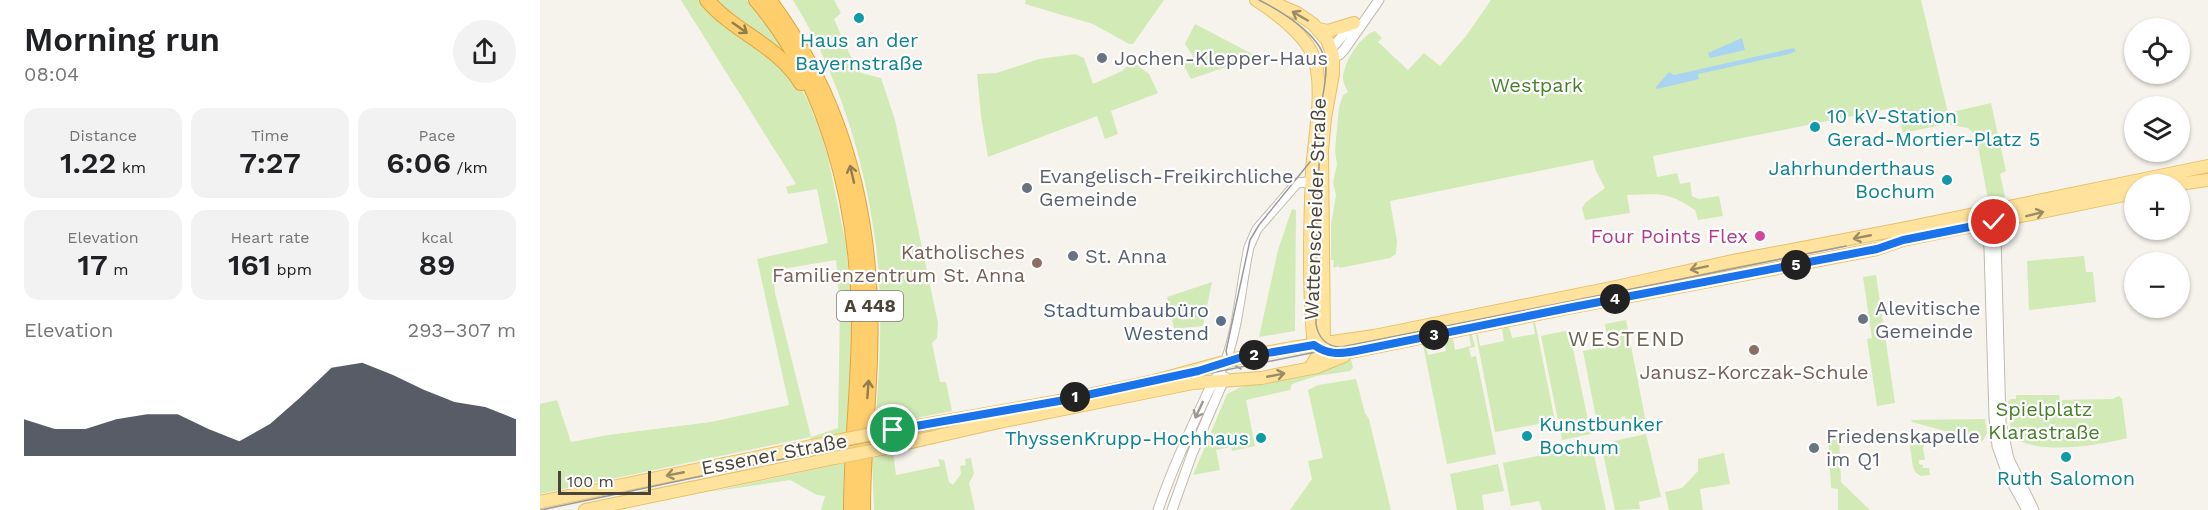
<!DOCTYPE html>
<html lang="en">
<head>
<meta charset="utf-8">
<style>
	:root { --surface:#fff; --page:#f2f2f2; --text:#202124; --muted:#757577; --accent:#111827 }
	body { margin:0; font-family:"Work Sans",sans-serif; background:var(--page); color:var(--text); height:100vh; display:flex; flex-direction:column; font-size:22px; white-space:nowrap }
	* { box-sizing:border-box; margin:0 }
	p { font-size:20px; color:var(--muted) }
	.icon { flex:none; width:33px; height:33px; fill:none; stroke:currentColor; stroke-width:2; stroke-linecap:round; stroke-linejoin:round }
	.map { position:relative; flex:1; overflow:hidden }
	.panel { display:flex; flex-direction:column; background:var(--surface); width:540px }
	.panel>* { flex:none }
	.controls { position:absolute; left:1584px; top:18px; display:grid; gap:12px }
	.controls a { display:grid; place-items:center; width:66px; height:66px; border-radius:50%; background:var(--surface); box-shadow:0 2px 4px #0004; font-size:30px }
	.scale { position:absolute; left:18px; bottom:15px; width:93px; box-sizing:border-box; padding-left:6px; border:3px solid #4b4439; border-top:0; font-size:16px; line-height:21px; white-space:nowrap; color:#4b4439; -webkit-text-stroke:4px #fff; paint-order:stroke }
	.pin { position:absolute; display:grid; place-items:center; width:51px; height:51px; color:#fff; margin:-26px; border:3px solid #fff; border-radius:50%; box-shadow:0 2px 6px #0007 }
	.km { position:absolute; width:30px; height:30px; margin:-15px; border-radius:50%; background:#222; color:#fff; font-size:16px; line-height:30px; text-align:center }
	.round { display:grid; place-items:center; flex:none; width:63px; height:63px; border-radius:32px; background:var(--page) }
	.summary { display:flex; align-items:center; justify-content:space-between; height:102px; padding:0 24px }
	h1 { font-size:33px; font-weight:600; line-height:45px }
	.stats { display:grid; grid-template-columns:repeat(3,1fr); gap:9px; height:102px; padding:6px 24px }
	.stats div { display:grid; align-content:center; border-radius:15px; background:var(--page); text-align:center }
	.stats b { font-size:30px; font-weight:600 }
	.stats small { font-size:16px; font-weight:400 }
	.stats p { font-size:16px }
	.chart { height:168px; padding:12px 24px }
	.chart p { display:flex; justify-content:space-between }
	.chart svg { width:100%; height:108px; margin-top:6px; fill:var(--accent); opacity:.7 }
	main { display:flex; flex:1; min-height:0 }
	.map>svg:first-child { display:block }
</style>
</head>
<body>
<main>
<section class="panel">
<div class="summary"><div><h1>Morning run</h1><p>08:04</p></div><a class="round"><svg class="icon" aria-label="share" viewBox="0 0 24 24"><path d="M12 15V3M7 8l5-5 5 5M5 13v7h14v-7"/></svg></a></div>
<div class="stats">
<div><p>Distance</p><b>1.22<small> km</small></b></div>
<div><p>Time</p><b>7:27</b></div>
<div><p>Pace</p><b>6:06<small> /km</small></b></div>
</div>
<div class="stats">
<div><p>Elevation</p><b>17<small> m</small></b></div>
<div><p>Heart rate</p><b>161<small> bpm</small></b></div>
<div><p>kcal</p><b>89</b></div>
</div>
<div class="chart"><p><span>Elevation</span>293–307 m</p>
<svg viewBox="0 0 160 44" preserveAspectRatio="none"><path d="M0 44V29L10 33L20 33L30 29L40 27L50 27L60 33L70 38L80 31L90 20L100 8L110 6L120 11L130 17L140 22L150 24L160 29V44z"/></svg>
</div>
</section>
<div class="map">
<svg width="1668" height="510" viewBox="0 0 1668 510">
	<rect width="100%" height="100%" fill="#f6f3ec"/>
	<path fill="#d2eab5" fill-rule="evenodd" d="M141 0H161L251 73 266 97 279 128 287 153 306 244 312 304 308 432 271 440 270 437 0 494V404L17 400 31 442 68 435 171 422 249 405 217 259 288 243 277 189 248 194 246 187 256 184ZM296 260 300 305 298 428 271 437 235 293 234 276 242 269Z
		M173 0H207L225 21 255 68Z
		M253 0H294L301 13 294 19 309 53 321 73 341 78 355 120 398 323 397 338 392 343 400 382H406L412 411 335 426C340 365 344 301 335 239 324 157 297 71 253 0Z
		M486 0H624L593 44H589L553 24 485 4Z
		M951 0H1381L1408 113 1451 103 1466 171 1460 174 1465 197 1448 199 1436 136 1428 128 1406 124 1363 133 1357 107 1113 156 1117 177 1137 173 1140 184 1150 182 1152 196 1159 199 1179 196 1183 216 1158 220 1155 210C1127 191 1120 194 1087 195L1090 213 1045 220 1042 208 1046 202 1065 188 1056 171 1053 160 850 201 857 241 856 254 850 258 799 268V266L793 268 794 260H791V225L796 195 793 182 797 165 795 150 799 107 803 95 808 92C806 87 803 83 803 78 804 62 819 37 835 31L842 38 838 42 868 70 884 53 900 66 926 36Z
		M655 24 720 58 680 69 651 79 643 64 653 56 645 44Z
		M535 54 544 58 553 84 582 71 592 61 609 74 618 93 571 111 578 134 565 139 557 116 448 157 441 116 437 74 457 73 499 59Z
		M752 209 756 210 755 331 719 337 738 250Z
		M1544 256 1546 272H1553L1556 302 1489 310 1487 261Z
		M1336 275 1355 403 1337 406 1327 339 1332 338 1323 277Z
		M672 282 663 326 634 329 627 297Z
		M1086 320 1106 423 1087 426 1085 416 1081 417 1083 428 1059 433 1043 351 1068 346 1065 324Z
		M995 322 1015 421 955 432 936 335 938 334 940 346 964 341 962 329 969 327 972 338 995 334 993 323Z
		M1029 330 1051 434 1022 440 1001 336Z
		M929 335H932L935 347 929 348 931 357 936 356 956 454 907 464 883 345H886L888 355 906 351 904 341 913 339 915 350 931 346Z
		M811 359 813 368 810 371 776 376 752 384 750 390 706 400 715 446 692 451 691 447 676 450 680 470 653 475 687 394 701 387 785 370Z
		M816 379 825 413 829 419 851 510H750L772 479 768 461 783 458 768 390 778 385Z
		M1476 395H1519L1520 400 1572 399 1579 396 1582 399 1587 438C1556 446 1499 455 1472 437L1467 403 1470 399H1476Z
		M1445 419 1447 433 1443 441H1441L1372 422 1371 420Z
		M1288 433H1299L1301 482 1330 510H1298V489L1291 488Z
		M1370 433 1386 435 1383 449 1385 460H1379V464L1383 465V468H1389L1390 475 1381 476 1376 473 1373 467 1368 434Z
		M1106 434 1121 497 1099 502 1100 509 1075 510 1061 444Z
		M1052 445 1066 510H1002L999 501 971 506 963 463Z
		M353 452 356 475 400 466 398 459 404 460 409 482 413 485 421 474 420 466 426 465 425 459 431 458 434 474 429 483 435 510H334L332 458Z
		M1184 453 1190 484 1160 489 1163 510H1129L1125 492 1142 488 1158 471V459Z
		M304 463 303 510H281L285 496 277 495 250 480 170 492Z
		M958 464 964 491 942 495 944 510H917L910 474Z"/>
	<path fill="#a9d4f2" d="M1202 38 1205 50 1170 58 1168 53Z
		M1254 48 1256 51 1249 54 1158 74 1159 79 1117 89 1116 87 1129 72 1134 75Z"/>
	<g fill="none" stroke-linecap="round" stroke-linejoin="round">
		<g stroke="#c2bbae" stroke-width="11">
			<path id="minor" d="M791 49 814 23
				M793 56 799 55 804 50 839 0
				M1450 216 1454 222 1456 236 1461 423 1469 459 1494 510
				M1446 219 1449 248 1454 417 1457 446 1467 474 1487 510
				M618 510C632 469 650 431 668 392 673 381 682 371 686 360 699 324 701 284 709 247L717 229 757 183 777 181
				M632 510 652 454 685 377"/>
		</g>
		<g stroke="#e6c16a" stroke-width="14">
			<path id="major" d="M716 0C736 13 761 31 772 53 786 83 774 138 772 171 770 226 768 291 774 345
				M727 0 757 13 773 24 787 40 793 56V74L785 118 782 151 784 345 770 368
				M778 29 788 31 814 23
				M1639 184 1668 180
				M775 346 795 354 816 351 1028 308 1337 249 1363 240 1594 193
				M343 432 520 401 614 381 699 358 751 348 834 336 1076 287 1188 262 1362 229 1668 166
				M341 449 459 422 653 383 721 378 777 367 804 356
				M0 502 296 441
				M45 510 295 458"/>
		</g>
		<g stroke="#e0a43c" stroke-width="16">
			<path id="highway" d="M167 0C195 33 238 45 261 83
				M216 0C288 84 316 202 319 310 320 376 311 443 311 510
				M229 0C296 89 326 191 330 301 333 371 323 440 323 510"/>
		</g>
		<use href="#minor" stroke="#fff" stroke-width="9"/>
		<use href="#major" stroke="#ffe39c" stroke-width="12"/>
		<use href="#highway" stroke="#ffcf6e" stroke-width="14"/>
		<path stroke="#9a9a9a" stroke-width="1.5" d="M780 151 777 198 776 324C778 337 786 346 800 347
			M701 369 689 362 686 351 710 240 719 225 774 157C780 141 779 123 781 107 783 92 788 75 785 61 781 35 741 11 719 0
			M1 510 286 450 1306 246"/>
		<g stroke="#e6c16a" stroke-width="14" stroke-linecap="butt">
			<path id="major-bridge" d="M296 441 343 432
				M295 458 341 449"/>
		</g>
		<use href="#major-bridge" stroke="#ffe39c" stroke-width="12"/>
	</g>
	<defs><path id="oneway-shaft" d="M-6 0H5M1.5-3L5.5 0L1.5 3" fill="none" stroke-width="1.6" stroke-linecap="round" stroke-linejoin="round" transform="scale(1.5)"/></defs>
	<g stroke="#9c8c66">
		<use href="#oneway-shaft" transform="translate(760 16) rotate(-150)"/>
		<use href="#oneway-shaft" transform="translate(1495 214) rotate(-14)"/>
		<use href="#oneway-shaft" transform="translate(1322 237) rotate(169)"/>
		<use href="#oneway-shaft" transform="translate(1159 268) rotate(168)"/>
		<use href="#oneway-shaft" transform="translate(736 375) rotate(-11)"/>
		<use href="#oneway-shaft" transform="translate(135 474) rotate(169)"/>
	</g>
	<g stroke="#937c4e">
		<use href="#oneway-shaft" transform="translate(200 28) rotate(35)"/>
		<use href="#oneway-shaft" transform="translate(312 174) rotate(-103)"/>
		<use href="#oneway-shaft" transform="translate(328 389) rotate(-86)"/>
	</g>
	<use stroke="#9c9892" href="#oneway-shaft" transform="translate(659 410) rotate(115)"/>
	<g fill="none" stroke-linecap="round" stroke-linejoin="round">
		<g stroke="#fff" stroke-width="12">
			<path id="route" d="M353 430 519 401 658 371 699 358 774 345C788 355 800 354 816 351L1028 308 1337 249 1363 240 1454 222"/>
		</g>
		<use href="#route" stroke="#1a73e8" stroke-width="8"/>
	</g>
	<g fill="#0f9aa8" stroke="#fff" stroke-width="2">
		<circle cx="319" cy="18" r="6"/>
		<circle cx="1275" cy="127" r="6"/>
		<circle cx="1407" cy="180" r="6"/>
		<circle cx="987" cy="436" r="6"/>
		<circle cx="721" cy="438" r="6"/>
		<circle cx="1526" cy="457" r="6"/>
	</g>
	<g fill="#6b7280" stroke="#fff" stroke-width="2">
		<circle cx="562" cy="58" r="6"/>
		<circle cx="487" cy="188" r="6"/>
		<circle cx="533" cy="256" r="6"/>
		<circle cx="1323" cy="319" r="6"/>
		<circle cx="1274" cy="448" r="6"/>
	</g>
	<circle fill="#d1479c" stroke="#fff" stroke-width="2" cx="1220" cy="236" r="6"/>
	<g fill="#8d6e63" stroke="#fff" stroke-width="2">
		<circle cx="497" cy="263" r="6"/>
		<circle cx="1214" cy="350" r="6"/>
	</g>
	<circle fill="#5c6f8a" stroke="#fff" stroke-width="2" cx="681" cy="321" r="6"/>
	<g text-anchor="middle" stroke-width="4.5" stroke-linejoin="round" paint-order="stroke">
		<rect fill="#fff" stroke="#817c74" stroke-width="1.5" x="297" y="291" width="66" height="30" rx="4.5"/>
		<g font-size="18" font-weight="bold" fill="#4b4439">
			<text x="330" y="312">A 448</text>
		</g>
		<g font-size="20" fill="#0d838f" stroke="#fff">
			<text x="319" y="47">Haus an der<tspan x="319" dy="23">Bayernstraße</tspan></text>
			<text x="1287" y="123" text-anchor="start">10 kV-Station<tspan x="1287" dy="23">Gerad-Mortier-Platz 5</tspan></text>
			<text x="1395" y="175" text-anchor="end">Jahrhunderthaus<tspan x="1395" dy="23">Bochum</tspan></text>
			<text x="999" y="431" text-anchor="start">Kunstbunker<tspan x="999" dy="23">Bochum</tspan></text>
			<text x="709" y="445" text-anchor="end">ThyssenKrupp-Hochhaus</text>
			<text x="1526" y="485">Ruth Salomon</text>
		</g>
		<g font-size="20" fill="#5b616d" stroke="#fff" text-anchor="start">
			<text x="574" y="65">Jochen-Klepper-Haus</text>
			<text x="499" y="183">Evangelisch-Freikirchliche<tspan x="499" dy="23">Gemeinde</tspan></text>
			<text x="545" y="263">St. Anna</text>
			<text x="1335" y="315">Alevitische<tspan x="1335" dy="23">Gemeinde</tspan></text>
			<text x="1286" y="443">Friedenskapelle<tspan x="1286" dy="23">im Q1</tspan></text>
		</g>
		<g font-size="20" fill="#4a7f2a" stroke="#fff">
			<text x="997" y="92">Westpark</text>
			<text x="1504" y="416">Spielplatz<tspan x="1504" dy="23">Klarastraße</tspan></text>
		</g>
		<g font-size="20" fill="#4b4439" stroke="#fff">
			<text transform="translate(775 209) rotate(-88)" y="7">Wattenscheider Straße</text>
			<text transform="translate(234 454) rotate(-11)" y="7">Essener Straße</text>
		</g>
		<g font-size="20" fill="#b23c85" stroke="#fff" text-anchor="end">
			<text x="1208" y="243">Four Points Flex</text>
		</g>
		<g font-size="20" fill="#785e54" stroke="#fff" text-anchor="end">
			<text x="485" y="259">Katholisches<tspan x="485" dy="23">Familienzentrum St. Anna</tspan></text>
			<text x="1214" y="379" text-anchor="middle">Janusz-Korczak-Schule</text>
		</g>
		<g font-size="20" fill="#4e5e75" stroke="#fff" text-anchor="end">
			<text x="669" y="317">Stadtumbaubüro<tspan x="669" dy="23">Westend</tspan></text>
		</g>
		<g font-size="22" letter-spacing="1.5" fill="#6e6250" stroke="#fff">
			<text x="1087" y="346">WESTEND</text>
		</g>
	</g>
</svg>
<div class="controls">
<a><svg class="icon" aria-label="locate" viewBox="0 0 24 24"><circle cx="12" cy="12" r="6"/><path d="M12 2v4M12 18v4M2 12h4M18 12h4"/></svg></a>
<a><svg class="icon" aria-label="layers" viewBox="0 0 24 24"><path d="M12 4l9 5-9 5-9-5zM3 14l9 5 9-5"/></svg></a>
<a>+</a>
<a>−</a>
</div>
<div class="scale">100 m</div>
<div class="pin" style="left:353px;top:430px;background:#1e9e55"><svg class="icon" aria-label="arrive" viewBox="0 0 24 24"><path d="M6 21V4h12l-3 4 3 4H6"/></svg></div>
<div class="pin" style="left:1454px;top:222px;background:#d93025"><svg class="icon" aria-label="check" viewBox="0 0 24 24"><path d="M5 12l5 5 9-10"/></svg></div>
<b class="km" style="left:535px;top:397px">1</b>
<b class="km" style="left:714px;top:355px">2</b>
<b class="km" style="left:894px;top:335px">3</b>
<b class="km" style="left:1075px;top:299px">4</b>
<b class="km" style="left:1256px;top:265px">5</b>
</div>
</main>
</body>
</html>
